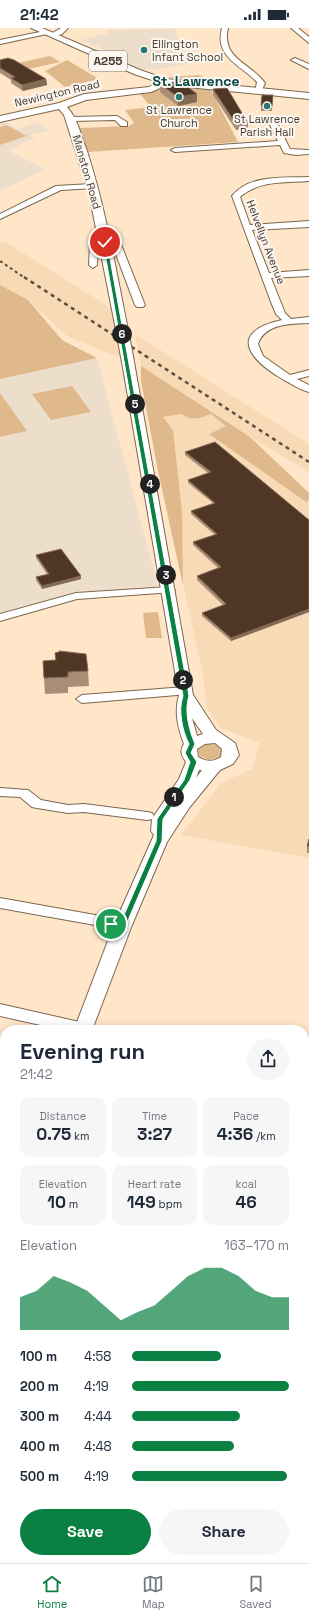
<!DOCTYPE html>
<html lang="en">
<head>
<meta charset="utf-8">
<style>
	:root { --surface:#fff; --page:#f6f6f7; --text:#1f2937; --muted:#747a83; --line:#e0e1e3; --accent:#0b8043 }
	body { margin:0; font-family:"Space Grotesk",sans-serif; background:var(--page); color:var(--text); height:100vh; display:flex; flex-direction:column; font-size:15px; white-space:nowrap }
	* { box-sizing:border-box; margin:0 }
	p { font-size:13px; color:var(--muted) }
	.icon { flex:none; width:22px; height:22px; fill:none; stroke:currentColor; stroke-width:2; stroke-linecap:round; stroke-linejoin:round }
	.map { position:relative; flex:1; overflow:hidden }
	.panel { position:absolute; left:0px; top:997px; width:309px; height:538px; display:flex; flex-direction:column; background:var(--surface); border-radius:16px 16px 0 0; box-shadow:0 2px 10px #0003 }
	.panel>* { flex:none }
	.pin { position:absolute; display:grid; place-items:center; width:34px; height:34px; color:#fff; margin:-17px; border:2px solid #fff; border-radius:50%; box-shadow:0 1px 4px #0007 }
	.km { position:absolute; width:20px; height:20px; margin:-10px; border-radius:50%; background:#222; color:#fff; font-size:11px; line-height:20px; text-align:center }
	.round { display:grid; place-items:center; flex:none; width:42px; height:42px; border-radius:21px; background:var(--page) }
	.head { display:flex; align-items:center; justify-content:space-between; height:68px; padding:0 20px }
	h1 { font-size:22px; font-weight:800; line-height:30px }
	.stats { display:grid; grid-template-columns:repeat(3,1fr); gap:6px; height:68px; padding:4px 20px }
	.stats div { display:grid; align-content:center; border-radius:10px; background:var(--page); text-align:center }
	.stats b { font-size:17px; font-weight:800 }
	.stats small { font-size:11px; font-weight:400 }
	.stats p { font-size:11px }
	.chart { height:112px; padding:8px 20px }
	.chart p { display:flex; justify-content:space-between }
	.chart svg { width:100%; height:72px; margin-top:4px; fill:var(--accent); opacity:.7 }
	.primary-button { display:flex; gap:8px; margin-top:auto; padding:8px 20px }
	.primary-button a { flex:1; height:46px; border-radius:24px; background:var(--accent); color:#fff; font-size:16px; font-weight:800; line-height:46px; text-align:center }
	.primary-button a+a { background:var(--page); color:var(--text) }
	ul { padding:0 20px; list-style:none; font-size:13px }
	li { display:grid; grid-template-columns:64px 48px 1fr; align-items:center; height:30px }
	li i { height:10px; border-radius:5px; background:var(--accent) }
	.status { display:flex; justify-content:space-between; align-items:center; height:28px; padding:0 20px; background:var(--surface); direction:ltr }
	.status svg { height:11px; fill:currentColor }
	.tabs { display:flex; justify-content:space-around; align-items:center; height:56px; border-top:1px solid var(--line); background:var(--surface); font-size:11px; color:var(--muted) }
	.tabs a { display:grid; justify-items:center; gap:2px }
	.tabs .current { color:var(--accent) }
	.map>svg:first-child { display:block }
</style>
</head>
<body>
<div class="status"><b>21:42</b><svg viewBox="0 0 49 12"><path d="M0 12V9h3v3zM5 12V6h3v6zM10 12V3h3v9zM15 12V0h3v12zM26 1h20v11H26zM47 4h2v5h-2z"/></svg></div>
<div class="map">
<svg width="309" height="1535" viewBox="0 0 309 1535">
	<rect width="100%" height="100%" fill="#ffe6c9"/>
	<path fill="#f8dab7" d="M0 214 7 215 111 280 122 327 118 329 67 308 28 272 0 257Z
		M135 306 309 416V444L242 404 141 338Z
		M181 386H211L226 398 209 406 306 474 309 472V830L181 807 221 755 252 741 260 715 221 700 206 679 203 645 183 557 173 402 163 389Z"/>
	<path fill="#eddecb" d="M174 1 181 20 191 34 179 38 154 42 150 40 143 43 99 19 80 12 97 9 95 7 108 6 107 2Z
		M5 94 18 101 35 95 50 103 30 107 35 111 22 115 18 119 9 123 46 141 0 163V95Z
		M97 330 158 558 74 564 0 585V351Z"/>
	<path fill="#dfb98b" d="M50 28 60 34 29 41 18 35Z
		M67 32 99 51 65 59 45 43Z
		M199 47 208 51 217 52 215 54 167 49Z
		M183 60 211 62 238 114 88 124 80 100 129 98 134 95 125 82 151 79 140 66 164 61Z
		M6 97 27 108 0 117V99Z
		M0 257 28 272 62 312 97 330 0 351Z
		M141 338 250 409 309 465V472L306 474 209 406 226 398 211 386C198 390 194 394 181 386L163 389 173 402 182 484 183 557 158 443 141 353Z
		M72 358 91 384 51 392 32 366Z
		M0 365 27 403 0 409Z
		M158 584 162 610H146L143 585Z
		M211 716 218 718 222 723 220 729 209 732 199 728 198 721 203 717Z"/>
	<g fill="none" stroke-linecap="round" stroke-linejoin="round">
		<g stroke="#7c674d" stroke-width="2">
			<path id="minor" d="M61 0H68L62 6 52 9 49 7Z
				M222 0H228C221 31 251 35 265 55L261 64H255L257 54C241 37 214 29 222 0Z
				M291 0H298L309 9V15Z
				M45 3 47 4V6L0 16V12Z
				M295 30 309 36V41L291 32Z
				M117 88 127 94V98H121L115 92 72 93 68 91 72 89Z
				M270 93H276L290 121 309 122V126L296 127 284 125 280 117 175 124 171 122 175 120 278 113 269 95Z
				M309 149V153C285 155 259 152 240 169L250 197 309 193V199L252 202 269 245 309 242V248L271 250 285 285 291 291 309 289V295C291 296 265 295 258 316L263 328 290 347 309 342V348L297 351 309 357V364C300 362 292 356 284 352 249 332 227 304 282 292L276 286 271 274 232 168C250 146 284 150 309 149Z
				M92 156H95V160L61 162 0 191V186L56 158Z
				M105 211 122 219 145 277 143 279H137L135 277 114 221 104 217H98L97 237 93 240 89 237 90 215 94 212Z
				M169 559 173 560 175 562 173 564 77 571 0 593V586L76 565Z
				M185 659 189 660 191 663 189 666 82 675 76 671 82 667Z
				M0 760 28 762 41 772 68 777 84 776 147 784 152 785 154 788 152 791 147 792 84 784 68 785 37 780 32 779 20 769 0 768Z
				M0 870 123 892 128 893 130 897 128 901 123 902 0 880Z
				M0 976 84 995 89 997 91 1001 63 1002 0 988Z
				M304 1220 309 1221V1235L304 1234Z
				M5 1328V1344L0 1345V1329Z"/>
		</g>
		<g stroke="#7c674d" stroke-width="2">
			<path id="major" d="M31 0H42L140 42 166 51 309 65V71L167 57 151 64 86 72 67 79C78 91 81 108 87 123 106 182 116 242 128 302L126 304 122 305 116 302 89 165 64 87 59 81 0 94V88L59 75 84 66 149 59 158 54 134 46Z
				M128 330 134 334 193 667 216 702 235 715 239 727 233 736 220 742 189 780 167 814 132 897 92 1002H74L114 897 154 807 151 803 152 791 179 751 186 734C182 728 179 723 184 716 178 700 174 684 179 667L122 334ZM192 690 203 706 197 708ZM215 715 222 721 221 729C213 734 207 734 198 729L197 721 205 716ZM199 742H202L196 750Z
				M82 1530H107L109 1535H84Z"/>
		</g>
		<use href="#minor" fill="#fff" fill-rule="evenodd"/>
		<use href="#major" fill="#fff" fill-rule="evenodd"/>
		<path stroke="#5c5042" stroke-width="2" stroke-dasharray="3 3" stroke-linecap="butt" d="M0 233 25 250"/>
		<path stroke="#5c5042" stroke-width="2.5" stroke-dasharray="4 4" stroke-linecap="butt" d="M24 249 309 434"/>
		<g stroke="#7c674d" stroke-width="14" stroke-linecap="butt">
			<path id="major-bridge" d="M122 302 128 334"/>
		</g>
		<use href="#major-bridge" stroke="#fff" stroke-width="12"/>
	</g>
	<path fill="#a88e77" d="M0 32 46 51 47 57 23 63 11 55V52L0 45Z
		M160 56 197 66V74L178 78 160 64Z
		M213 61 248 95V101L236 102 213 67Z
		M262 67H273L272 83H261Z
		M185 424 309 492V584L231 613 202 588V585L223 577 197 552V548L218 540 193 517V514L215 507 191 486V483L213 475 188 455V452L208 445 185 427Z
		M36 527 81 551 42 561 36 552V549L47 546 36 530Z
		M59 624 88 643 89 658 68 659V665L45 666 43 633 56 632 55 625Z
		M309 811V825H307V818Z"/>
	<path fill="#846b56" d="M46 51 47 57 23 63 22 57Z
		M197 66V74L178 78V69Z
		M81 548V551L42 561V558Z
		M309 581V584L231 613V610Z"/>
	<path fill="#503625" stroke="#846b56" d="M8 30 14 32 46 51 22 57 11 50 15 49 0 40V32Z
		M180 53 197 66 178 69 160 56Z
		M227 60 248 95 236 96 213 61Z
		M262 67H273L272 78H261Z
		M215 414 309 492V581L231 610 202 585 226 576 197 548 221 539 193 514 217 506 191 483 215 475 188 452 211 444 185 424Z
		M61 521 81 548 42 558 36 549 49 546 36 527Z
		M59 623 86 626 88 643 68 644V649L44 650 43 633 56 632 55 625 59 624Z
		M309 811V819L307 818Z"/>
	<path fill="#0b8043" stroke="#fff" d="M105 213 107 214 189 668C184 682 189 702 195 716L191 725 197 734 190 752 163 791 162 813 126 897 123 900 111 898 108 896 111 893 121 894 156 813 157 791 184 752 190 734 185 725 189 716C182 702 178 682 183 668L103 214Z"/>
	<g fill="#2c7674" stroke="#fcf7f1" stroke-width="1.5">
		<circle cx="144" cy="22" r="4"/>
		<circle cx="179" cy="69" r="4"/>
		<circle cx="267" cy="78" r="4"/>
	</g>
	<g text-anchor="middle" stroke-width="4" stroke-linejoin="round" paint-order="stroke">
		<g font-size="11" fill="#453b2f" stroke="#fcf7f1">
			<text x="152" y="20" text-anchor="start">Ellington<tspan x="152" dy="13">Infant School</tspan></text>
			<text x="179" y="86">St Lawrence<tspan x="179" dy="13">Church</tspan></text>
			<text x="267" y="95">St Lawrence<tspan x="267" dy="13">Parish Hall</tspan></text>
		</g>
		<g font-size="11" fill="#453b2f" stroke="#fcf7f1">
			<text transform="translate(57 65) rotate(-13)" y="4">Newington Road</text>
			<text transform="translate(87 144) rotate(74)" y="4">Manston Road</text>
			<text transform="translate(266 214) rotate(69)" y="4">Helvellyn Avenue</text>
		</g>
		<rect fill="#fcf7f1" stroke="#7c7369" stroke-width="1" x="89" y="23" width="38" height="20" rx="3"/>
		<g font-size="12" font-weight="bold" fill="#453b2f">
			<text x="108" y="37">A255</text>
		</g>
		<g font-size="14" font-weight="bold" fill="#084948" stroke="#fcf7f1">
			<text x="196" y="58">St. Lawrence</text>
		</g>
	</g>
</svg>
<div class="pin" style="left:111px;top:896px;background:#1e9e55"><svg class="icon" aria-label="arrive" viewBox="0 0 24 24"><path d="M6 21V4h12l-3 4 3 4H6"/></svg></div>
<div class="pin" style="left:105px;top:214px;background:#d93025"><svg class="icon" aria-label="check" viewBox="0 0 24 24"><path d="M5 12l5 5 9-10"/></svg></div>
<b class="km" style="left:174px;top:769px">1</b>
<b class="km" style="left:183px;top:652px">2</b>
<b class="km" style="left:166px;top:547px">3</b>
<b class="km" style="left:150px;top:456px">4</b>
<b class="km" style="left:135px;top:376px">5</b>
<b class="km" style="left:122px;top:306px">6</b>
<section class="panel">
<div class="head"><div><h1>Evening run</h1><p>21:42</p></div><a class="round"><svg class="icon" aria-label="share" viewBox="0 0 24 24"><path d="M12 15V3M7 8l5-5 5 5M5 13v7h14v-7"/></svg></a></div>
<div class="stats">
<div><p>Distance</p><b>0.75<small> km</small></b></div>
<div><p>Time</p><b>3:27</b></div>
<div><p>Pace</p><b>4:36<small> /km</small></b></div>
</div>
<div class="stats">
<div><p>Elevation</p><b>10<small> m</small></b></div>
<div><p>Heart rate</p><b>149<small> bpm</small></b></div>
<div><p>kcal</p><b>46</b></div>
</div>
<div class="chart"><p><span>Elevation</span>163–170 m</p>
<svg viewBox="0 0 160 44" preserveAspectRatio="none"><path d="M0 44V24L10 20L20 11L30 15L40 20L50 29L60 38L70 33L80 29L90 20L100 11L110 6L120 6L130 11L140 20L150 24L160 24V44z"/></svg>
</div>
<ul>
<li><b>100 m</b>4:58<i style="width:57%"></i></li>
<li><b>200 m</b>4:19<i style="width:100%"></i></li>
<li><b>300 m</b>4:44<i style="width:69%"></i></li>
<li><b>400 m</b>4:48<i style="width:65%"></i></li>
<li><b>500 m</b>4:19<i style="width:99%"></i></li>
</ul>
<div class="primary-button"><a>Save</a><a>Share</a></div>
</section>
</div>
<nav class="tabs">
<a class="current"><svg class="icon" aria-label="home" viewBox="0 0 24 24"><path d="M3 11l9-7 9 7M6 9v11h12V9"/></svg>Home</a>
<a><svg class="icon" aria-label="map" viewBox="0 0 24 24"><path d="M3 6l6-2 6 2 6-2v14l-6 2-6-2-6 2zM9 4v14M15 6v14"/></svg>Map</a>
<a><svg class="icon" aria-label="saved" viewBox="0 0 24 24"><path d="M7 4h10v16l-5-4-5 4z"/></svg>Saved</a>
</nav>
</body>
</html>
